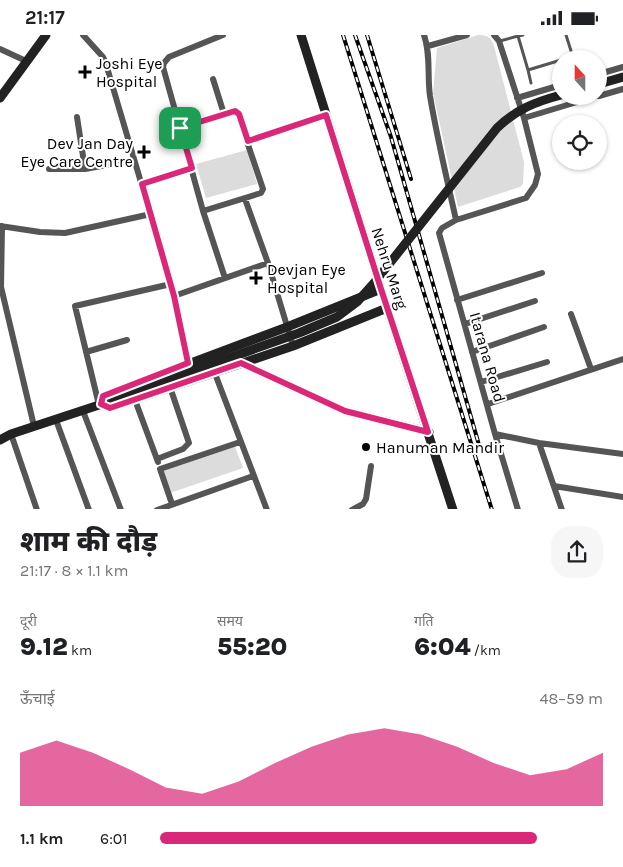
<!DOCTYPE html>
<html lang="hi">
<head>
<meta charset="utf-8">
<style>
	:root { --surface:#fff; --page:#f6f6f6; --text:#202124; --muted:#757577; --accent:#db2777 }
	body { margin:0; font-family:Karla,"Noto Sans Devanagari",sans-serif; background:var(--page); color:var(--text); height:100vh; display:flex; flex-direction:column; font-size:19px; white-space:nowrap }
	* { box-sizing:border-box; margin:0 }
	p { font-size:16px; color:var(--muted) }
	.icon { flex:none; width:28px; height:28px; fill:none; stroke:currentColor; stroke-width:2; stroke-linecap:round; stroke-linejoin:round }
	.map { position:relative; height:474px; overflow:hidden }
	.sheet { display:flex; flex-direction:column; background:var(--surface); flex:1 }
	.sheet>* { flex:none }
	.needle { width:32px; rotate:339deg }
	.controls { position:absolute; left:552px; top:15px; display:grid; gap:10px }
	.controls a { display:grid; place-items:center; width:55px; height:55px; border-radius:50%; background:var(--surface); box-shadow:0 1px 4px #0004; font-size:25px }
	.pin { position:absolute; display:grid; place-items:center; width:42px; height:42px; color:#fff; margin:-21px; border-radius:10px; box-shadow:0 2px 8px #0006 }
	.round { display:grid; place-items:center; flex:none; width:52px; height:52px; border-radius:20px; background:var(--page) }
	.head { display:flex; align-items:center; justify-content:space-between; height:85px; padding:0 20px }
	h1 { font-size:28px; font-weight:800; line-height:38px }
	.figures { display:grid; grid-template-columns:repeat(3,1fr); gap:8px; height:85px; padding:5px 20px }
	.figures div { display:grid; align-content:center }
	.figures b { font-size:25px; font-weight:800 }
	.figures small { font-size:14px; font-weight:400 }
	.figures p { font-size:14px }
	.chart { height:140px; padding:10px 20px }
	.chart p { display:flex; justify-content:space-between }
	.chart svg { width:100%; height:90px; margin-top:5px; fill:var(--accent); opacity:.7 }
	ul { padding:0 20px; list-style:none; font-size:16px }
	li { display:grid; grid-template-columns:80px 60px 1fr; align-items:center; height:38px }
	li i { height:12px; border-radius:6px; background:var(--accent) }
	.status { display:flex; justify-content:space-between; align-items:center; height:35px; padding:0 25px; background:var(--surface); direction:ltr }
	.status svg { height:14px; fill:currentColor }
	.map>svg:first-child { display:block }
</style>
</head>
<body>
<div class="status"><b>21:17</b><svg viewBox="0 0 49 12"><path d="M0 12V9h3v3zM5 12V6h3v6zM10 12V3h3v9zM15 12V0h3v12zM26 1h20v11H26zM47 4h2v5h-2z"/></svg></div>
<div class="map">
<svg width="623" height="475" viewBox="0 0 623 475">
	<rect width="100%" height="100%" fill="#fff"/>
	<path fill="#dcdcdc" d="M478 0C487 0 491 2 494 11L524 127 523 149 520 152 458 172 433 58 437 13Z
		M247 115 257 149 206 163 196 129Z
		M234 409 243 433 170 458 162 434Z"/>
	<g fill="none" stroke-linecap="round" stroke-linejoin="round">
		<path stroke="#555" stroke-width="3" d="M523 0 518 1 528 35 561 25
			M500 6 518 1
			M565 24 572 19 566 0
			M528 35 531 48"/>
		<path stroke="#555" stroke-width="6" d="M83 0 103 22 106 29 171 249 189 331
			M223 0 169 22 164 28 163 32 203 176 225 243
			M424 0C431 20 427 40 430 61 437 103 447 144 456 185
			M494 0 499 6 524 83 538 139 535 150 526 163 456 185 442 193 439 198 495 399 518 475
			M428 11 467 0
			M0 14 26 26
			M599 39 623 32
			M213 44 224 79
			M599 61 623 54
			M517 63 561 50
			M77 82 85 134
			M524 83 597 61
			M180 93 237 77 263 154 261 158 203 176
			M248 106 326 80
			M49 134H85L134 125
			M142 149 192 133
			M245 164 268 228 293 311
			M0 191 40 197 65 198 151 179
			M2 191 1 252 34 391
			M174 261 268 228
			M457 265 542 238
			M571 279 591 334
			M465 289 535 266
			M86 317 127 305
			M472 317 544 292
			M214 336 267 475
			M481 347 547 327
			M135 365 158 427
			M488 369 623 324
			M99 370 75 271 171 249
			M83 376 121 475
			M56 385 89 475
			M11 399 37 475
			M495 399 539 408 623 419
			M539 408 562 475
			M157 424 183 414 189 408 170 352
			M554 451 623 462
			M172 469 160 434 240 407
			M157 475 253 441
			M352 475 363 469 366 464 371 431"/>
		<path stroke="#222" stroke-width="9" d="M301 0 381 254 453 475
			M599 49 623 42
			M0 63 46 0
			M241 328 345 376 429 397
			M101 369 103 361 287 292 381 254
			M101 369 110 373 293 311 387 273
			M0 405 11 399 105 368"/>
		<g stroke="#000" stroke-width="4">
			<path id="rail" d="M343 0 492 475
				M355 0 391 102 479 410
				M367 0 411 144"/>
		</g>
		<use href="#rail" stroke="#fff" stroke-width="2" stroke-dasharray="5.5" stroke-linecap="butt"/>
		<path stroke="#222" stroke-width="9" d="M106 367 299 298 337 282 357 267 374 248 497 93C517 74 535 67 561 60"/>
	</g>
	<g fill="none" stroke-linecap="round" stroke-linejoin="round">
		<g stroke="#fff" stroke-width="10">
			<path id="route" d="M235 76 239 79 248 106 326 80 381 254 428 397 345 376 241 328 110 373 101 369 103 361 188 328 174 261 142 149 192 133 180 93Z"/>
		</g>
		<use href="#route" stroke="#db2777" stroke-width="6"/>
	</g>
	<g fill="#000" stroke="#fff" stroke-width="2">
		<path d="M82.5 29.5h5v5h5v5h-5v5h-5v-5h-5v-5h5z"/>
		<path d="M141.5 109.5h5v5h5v5h-5v5h-5v-5h-5v-5h5z"/>
		<path d="M253.5 235.5h5v5h5v5h-5v5h-5v-5h-5v-5h5z"/>
		<circle cx="366" cy="412" r="5"/>
	</g>
	<g text-anchor="middle" stroke-width="4" stroke-linejoin="round" paint-order="stroke">
		<g font-size="16" fill="#000" stroke="#fff" text-anchor="start">
			<text x="96" y="34">Joshi Eye<tspan x="96" dy="18">Hospital</tspan></text>
			<text x="133" y="114" text-anchor="end">Dev Jan Day<tspan x="133" dy="18">Eye Care Centre</tspan></text>
			<text x="267" y="240">Devjan Eye<tspan x="267" dy="18">Hospital</tspan></text>
			<text x="376" y="418">Hanuman Mandir</text>
		</g>
		<g font-size="16" fill="#000" stroke="#fff">
			<text transform="translate(390 233) rotate(72)" y="6">Nehru Marg</text>
			<text transform="translate(488 322) rotate(74)" y="6">Itarana Road</text>
		</g>
	</g>
</svg>
<div class="controls">
<a><svg class="needle" viewBox="-14 -14 28 28"><path d="M0-13l5 13h-10z" fill="#e53935"/><path d="M0 13l5-13h-10z" fill="#757577"/></svg></a>
<a><svg class="icon" aria-label="locate" viewBox="0 0 24 24"><circle cx="12" cy="12" r="6"/><path d="M12 2v4M12 18v4M2 12h4M18 12h4"/></svg></a>
</div>
<div class="pin" style="left:180px;top:93px;background:#1e9e55"><svg class="icon" aria-label="arrive" viewBox="0 0 24 24"><path d="M6 21V4h12l-3 4 3 4H6"/></svg></div>
</div>
<section class="sheet">
<div class="head"><div><h1>शाम की दौड़</h1><p>21:17 · 8 × 1.1 km</p></div><a class="round"><svg class="icon" aria-label="share" viewBox="0 0 24 24"><path d="M12 15V3M7 8l5-5 5 5M5 13v7h14v-7"/></svg></a></div>
<div class="figures">
<div><p>दूरी</p><b>9.12<small> km</small></b></div>
<div><p>समय</p><b>55:20</b></div>
<div><p>गति</p><b>6:04<small> /km</small></b></div>
</div>
<div class="chart"><p><span>ऊँचाई</span>48–59 m</p>
<svg viewBox="0 0 160 44" preserveAspectRatio="none"><path d="M0 44V18L10 12L20 18L30 26L40 35L50 38L60 32L70 23L80 15L90 9L100 6L110 9L120 15L130 23L140 29L150 26L160 18V44z"/></svg>
</div>
<ul>
<li><b>1.1 km</b>6:01<i style="width:85%"></i></li>
</ul>
</section>
</body>
</html>
